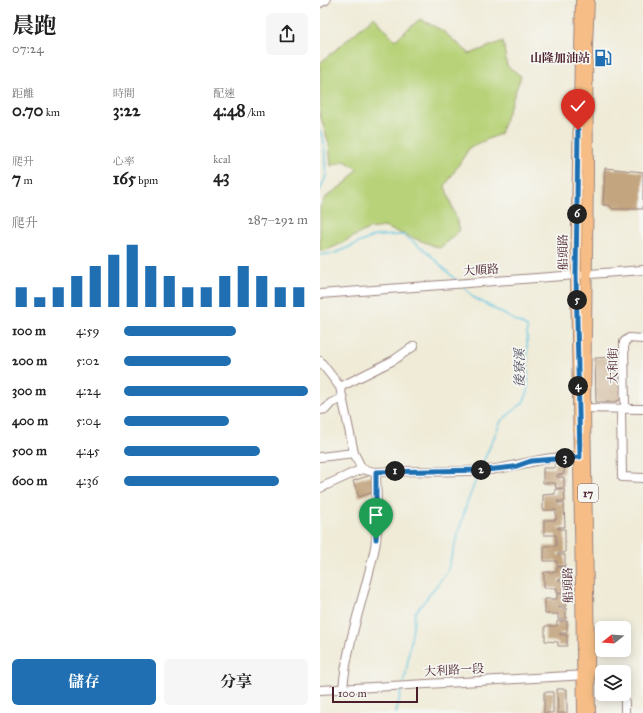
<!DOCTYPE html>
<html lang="zh-TW">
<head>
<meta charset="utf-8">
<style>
	:root { --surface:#fff; --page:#f6f6f6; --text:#222; --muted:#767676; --accent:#1f6fb2 }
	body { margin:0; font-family:"IM FELL Great Primer","Noto Serif TC",serif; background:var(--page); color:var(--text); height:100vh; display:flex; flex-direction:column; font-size:15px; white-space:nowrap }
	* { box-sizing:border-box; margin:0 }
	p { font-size:13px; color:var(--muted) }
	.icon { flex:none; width:22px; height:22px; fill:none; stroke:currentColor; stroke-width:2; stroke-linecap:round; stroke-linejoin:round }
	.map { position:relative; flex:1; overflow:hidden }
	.details { display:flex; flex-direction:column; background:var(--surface); width:320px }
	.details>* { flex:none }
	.needle { width:26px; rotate:253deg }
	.buttons { position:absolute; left:275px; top:621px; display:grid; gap:8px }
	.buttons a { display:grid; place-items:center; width:36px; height:36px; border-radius:6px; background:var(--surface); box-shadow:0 2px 10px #0003; font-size:20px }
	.scale { position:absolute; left:12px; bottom:10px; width:86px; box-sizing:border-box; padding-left:4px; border:2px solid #4a1f2b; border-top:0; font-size:11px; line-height:14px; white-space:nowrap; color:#4a1f2b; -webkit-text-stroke:3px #f6f6f2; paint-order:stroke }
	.pin { position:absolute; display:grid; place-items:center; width:34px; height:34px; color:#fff; margin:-41px -17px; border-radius:50% 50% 50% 0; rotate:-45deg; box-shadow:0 0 4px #0007 }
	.pin .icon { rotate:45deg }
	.km { position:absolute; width:20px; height:20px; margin:-10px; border-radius:50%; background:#222; color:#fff; font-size:11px; line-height:20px; text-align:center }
	.round { display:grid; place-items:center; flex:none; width:42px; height:42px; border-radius:6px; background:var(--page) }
	.head { display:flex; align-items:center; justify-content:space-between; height:68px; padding:0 12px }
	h1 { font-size:22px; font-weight:700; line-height:30px }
	.metrics { display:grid; grid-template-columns:repeat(3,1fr); gap:6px; height:68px; padding:4px 12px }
	.metrics div { display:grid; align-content:center }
	.metrics b { font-size:17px; font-weight:700 }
	.metrics small { font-size:11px; font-weight:400 }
	.metrics p { font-size:11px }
	.chart { height:112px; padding:8px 12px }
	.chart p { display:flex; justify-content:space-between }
	.chart svg { width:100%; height:72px; margin-top:4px; stroke:var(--accent); stroke-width:6 }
	.primary-button { display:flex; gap:8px; margin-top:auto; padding:8px 12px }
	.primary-button a { flex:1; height:46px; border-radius:6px; background:var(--accent); color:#fff; font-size:16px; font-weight:700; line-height:46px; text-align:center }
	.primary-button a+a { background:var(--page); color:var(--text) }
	ul { padding:0 12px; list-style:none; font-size:13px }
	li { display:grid; grid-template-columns:64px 48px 1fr; align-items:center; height:30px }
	li i { height:10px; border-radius:5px; background:var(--accent) }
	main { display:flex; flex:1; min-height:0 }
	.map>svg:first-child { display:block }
</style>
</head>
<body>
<main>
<section class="details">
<div class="head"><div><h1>晨跑</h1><p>07:24</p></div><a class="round"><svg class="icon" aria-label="share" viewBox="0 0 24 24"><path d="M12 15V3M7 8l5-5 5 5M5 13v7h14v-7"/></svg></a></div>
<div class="metrics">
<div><p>距離</p><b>0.70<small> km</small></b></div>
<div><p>時間</p><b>3:22</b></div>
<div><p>配速</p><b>4:48<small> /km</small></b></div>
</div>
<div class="metrics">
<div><p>爬升</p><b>7<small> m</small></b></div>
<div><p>心率</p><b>165<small> bpm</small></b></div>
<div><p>kcal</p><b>43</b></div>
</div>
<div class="chart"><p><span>爬升</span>287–292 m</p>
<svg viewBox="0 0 160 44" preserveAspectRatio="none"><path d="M5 44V32M15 44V38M25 44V32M35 44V25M45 44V19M55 44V12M65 44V6M75 44V19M85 44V25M95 44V32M105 44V32M115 44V25M125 44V19M135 44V25M145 44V32M155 44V32"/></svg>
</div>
<ul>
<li><b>100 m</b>4:59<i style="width:61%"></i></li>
<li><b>200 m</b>5:02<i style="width:58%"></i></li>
<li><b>300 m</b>4:24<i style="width:100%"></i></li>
<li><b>400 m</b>5:04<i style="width:57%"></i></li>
<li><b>500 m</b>4:45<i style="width:74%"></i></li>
<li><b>600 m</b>4:36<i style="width:84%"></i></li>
</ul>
<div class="primary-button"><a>儲存</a><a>分享</a></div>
</section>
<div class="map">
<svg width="323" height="713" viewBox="0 0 323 713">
	<rect width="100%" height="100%" fill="#f6f6f2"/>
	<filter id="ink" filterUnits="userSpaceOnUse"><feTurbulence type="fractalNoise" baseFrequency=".025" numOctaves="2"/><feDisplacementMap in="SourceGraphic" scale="8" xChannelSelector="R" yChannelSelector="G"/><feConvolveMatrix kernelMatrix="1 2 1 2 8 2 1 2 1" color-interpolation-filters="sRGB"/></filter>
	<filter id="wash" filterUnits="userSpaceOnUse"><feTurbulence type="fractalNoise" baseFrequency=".012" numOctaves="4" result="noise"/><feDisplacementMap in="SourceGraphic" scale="16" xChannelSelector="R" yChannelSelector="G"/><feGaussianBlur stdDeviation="0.9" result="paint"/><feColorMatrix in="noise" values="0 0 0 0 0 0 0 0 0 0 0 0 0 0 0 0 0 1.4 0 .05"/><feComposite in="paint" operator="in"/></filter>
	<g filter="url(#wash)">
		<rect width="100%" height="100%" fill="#efebd7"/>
		<path fill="#b7d278" stroke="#807852" d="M54 17 75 40 100 19 123 31 150 54 183 41 187 66 201 76 180 134 150 147 125 186 140 230 120 248 64 227 48 229 14 247 4 251 0 250V207L5 198 28 181 37 169 25 161 11 166 9 144 0 115V63Z"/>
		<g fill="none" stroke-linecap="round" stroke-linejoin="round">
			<path stroke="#63c5e1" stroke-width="1.5" d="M0 131 4 141 6 176 0 191
				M0 255 15 253 55 236 84 235 107 252 137 281
				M143 286 153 297 207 327 208 392 203 403 181 421 161 467
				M83 683 86 673 95 613 127 572 146 506 158 474
				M76 713 82 688"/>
		</g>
		<g id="blocks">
			<path fill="#c3a580" d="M285 168 323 172V209H293L289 205H283Z
				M301 357V399L295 402H276L275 358Z
				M235 463H244V474L237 475V477H244V488H236L235 483H223V468H235Z
				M51 475 56 491 39 497 33 481Z
				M235 489H244L245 501H237L238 503H244L245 527H238V529H245V553H238V555H245V566H237V561H224V546H236V535H224V520H236V510H223V495L235 494Z
				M237 567H246V579H239V581H246V593H237V588H224V572H237Z
				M237 594H246V606H239V608H246V619H238V614H225V599H237Z
				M237 621H247V633H240V635H247V646H238V642L225 641V626H237Z
				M237 689H247V713H238Z
				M224 692H233V713H224Z"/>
		</g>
	</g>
	<g filter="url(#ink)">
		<use href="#blocks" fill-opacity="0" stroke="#9c8581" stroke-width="1"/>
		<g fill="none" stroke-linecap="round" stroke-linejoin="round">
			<g stroke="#9c8581" stroke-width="10">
				<path id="minor" d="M0 3 6 0
					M0 294 323 270
					M0 361 20 387 34 453 42 469 54 472C91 470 129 473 167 470 199 467 231 453 263 458
					M20 387 74 360 94 346
					M260 408 323 409
					M301 409 302 477 323 478
					M305 409 304 342 309 338 323 339
					M0 410 6 409 11 403 23 398
					M0 457 34 453
					M0 488 42 469
					M23 689C27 641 44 598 54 552 60 526 56 498 56 472
					M0 690 267 675
					M305 702V713"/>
			</g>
			<g stroke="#9c8581" stroke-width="12">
				<path id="major" d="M261 0 256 275 263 713
					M269 0 267 46 268 172 265 409 270 713"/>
			</g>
			<use href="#minor" stroke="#fff" stroke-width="8"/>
			<use href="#major" stroke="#f6be86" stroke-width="10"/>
		</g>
	</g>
	<g fill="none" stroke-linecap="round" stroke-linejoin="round" filter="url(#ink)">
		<g stroke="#fff" stroke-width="8">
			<path id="route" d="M56 539V472L166 470 194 467 211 461 260 457 256 275 258 130"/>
		</g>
		<use href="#route" stroke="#1f6fb2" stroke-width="5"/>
	</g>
	<defs>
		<g id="fuel-bare" transform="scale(1.38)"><path d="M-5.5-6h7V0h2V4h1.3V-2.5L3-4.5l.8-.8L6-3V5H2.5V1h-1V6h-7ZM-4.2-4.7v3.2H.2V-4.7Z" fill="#1f6fb2" stroke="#f6f6f2" stroke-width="2.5" paint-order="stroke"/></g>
	</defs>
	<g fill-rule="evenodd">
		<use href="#fuel-bare" x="283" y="58"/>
	</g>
	<g text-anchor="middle" stroke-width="3.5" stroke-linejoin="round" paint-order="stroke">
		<rect fill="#f6f6f2" stroke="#7e6067" stroke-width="1" x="258" y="484" width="20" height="18" rx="3"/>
		<g font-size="11" font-weight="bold" fill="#4a1f2b">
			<text x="268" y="497">17</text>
		</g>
		<g font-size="12" font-weight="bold" fill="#4a1f2b" stroke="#f6f6f2" text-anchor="end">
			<text x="270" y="62">山隆加油站</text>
		</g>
		<g font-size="12" fill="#4a1f2b" stroke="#f6f6f2">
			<text transform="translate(243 252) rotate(-90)" y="4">船頭路</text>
			<text transform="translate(161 270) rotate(-4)" y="4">大順路</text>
			<text transform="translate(293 366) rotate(-90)" y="4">大和街</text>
			<text transform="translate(248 585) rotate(-91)" y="4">船頭路</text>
			<text transform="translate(134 670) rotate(-3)" y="4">大利路一段</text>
		</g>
		<g font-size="13" font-style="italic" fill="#525162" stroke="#f6f6f2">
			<text transform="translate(199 368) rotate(-90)" y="5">後寮溪</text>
		</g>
	</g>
</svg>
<div class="buttons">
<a><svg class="needle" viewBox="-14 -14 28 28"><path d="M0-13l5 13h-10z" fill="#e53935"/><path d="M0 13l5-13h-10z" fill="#767676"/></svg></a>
<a><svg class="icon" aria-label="layers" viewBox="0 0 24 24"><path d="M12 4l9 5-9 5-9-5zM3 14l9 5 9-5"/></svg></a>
</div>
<div class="scale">100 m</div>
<div class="pin" style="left:56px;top:539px;background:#1e9e55"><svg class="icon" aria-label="arrive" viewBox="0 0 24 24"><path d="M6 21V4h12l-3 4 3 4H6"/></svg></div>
<div class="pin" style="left:258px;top:130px;background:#d93025"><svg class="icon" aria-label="check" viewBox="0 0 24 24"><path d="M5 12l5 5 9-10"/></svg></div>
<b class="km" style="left:75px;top:471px">1</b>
<b class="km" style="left:161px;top:470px">2</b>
<b class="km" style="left:245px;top:458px">3</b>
<b class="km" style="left:258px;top:386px">4</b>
<b class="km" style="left:257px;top:300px">5</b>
<b class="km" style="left:257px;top:214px">6</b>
</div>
</main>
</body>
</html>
